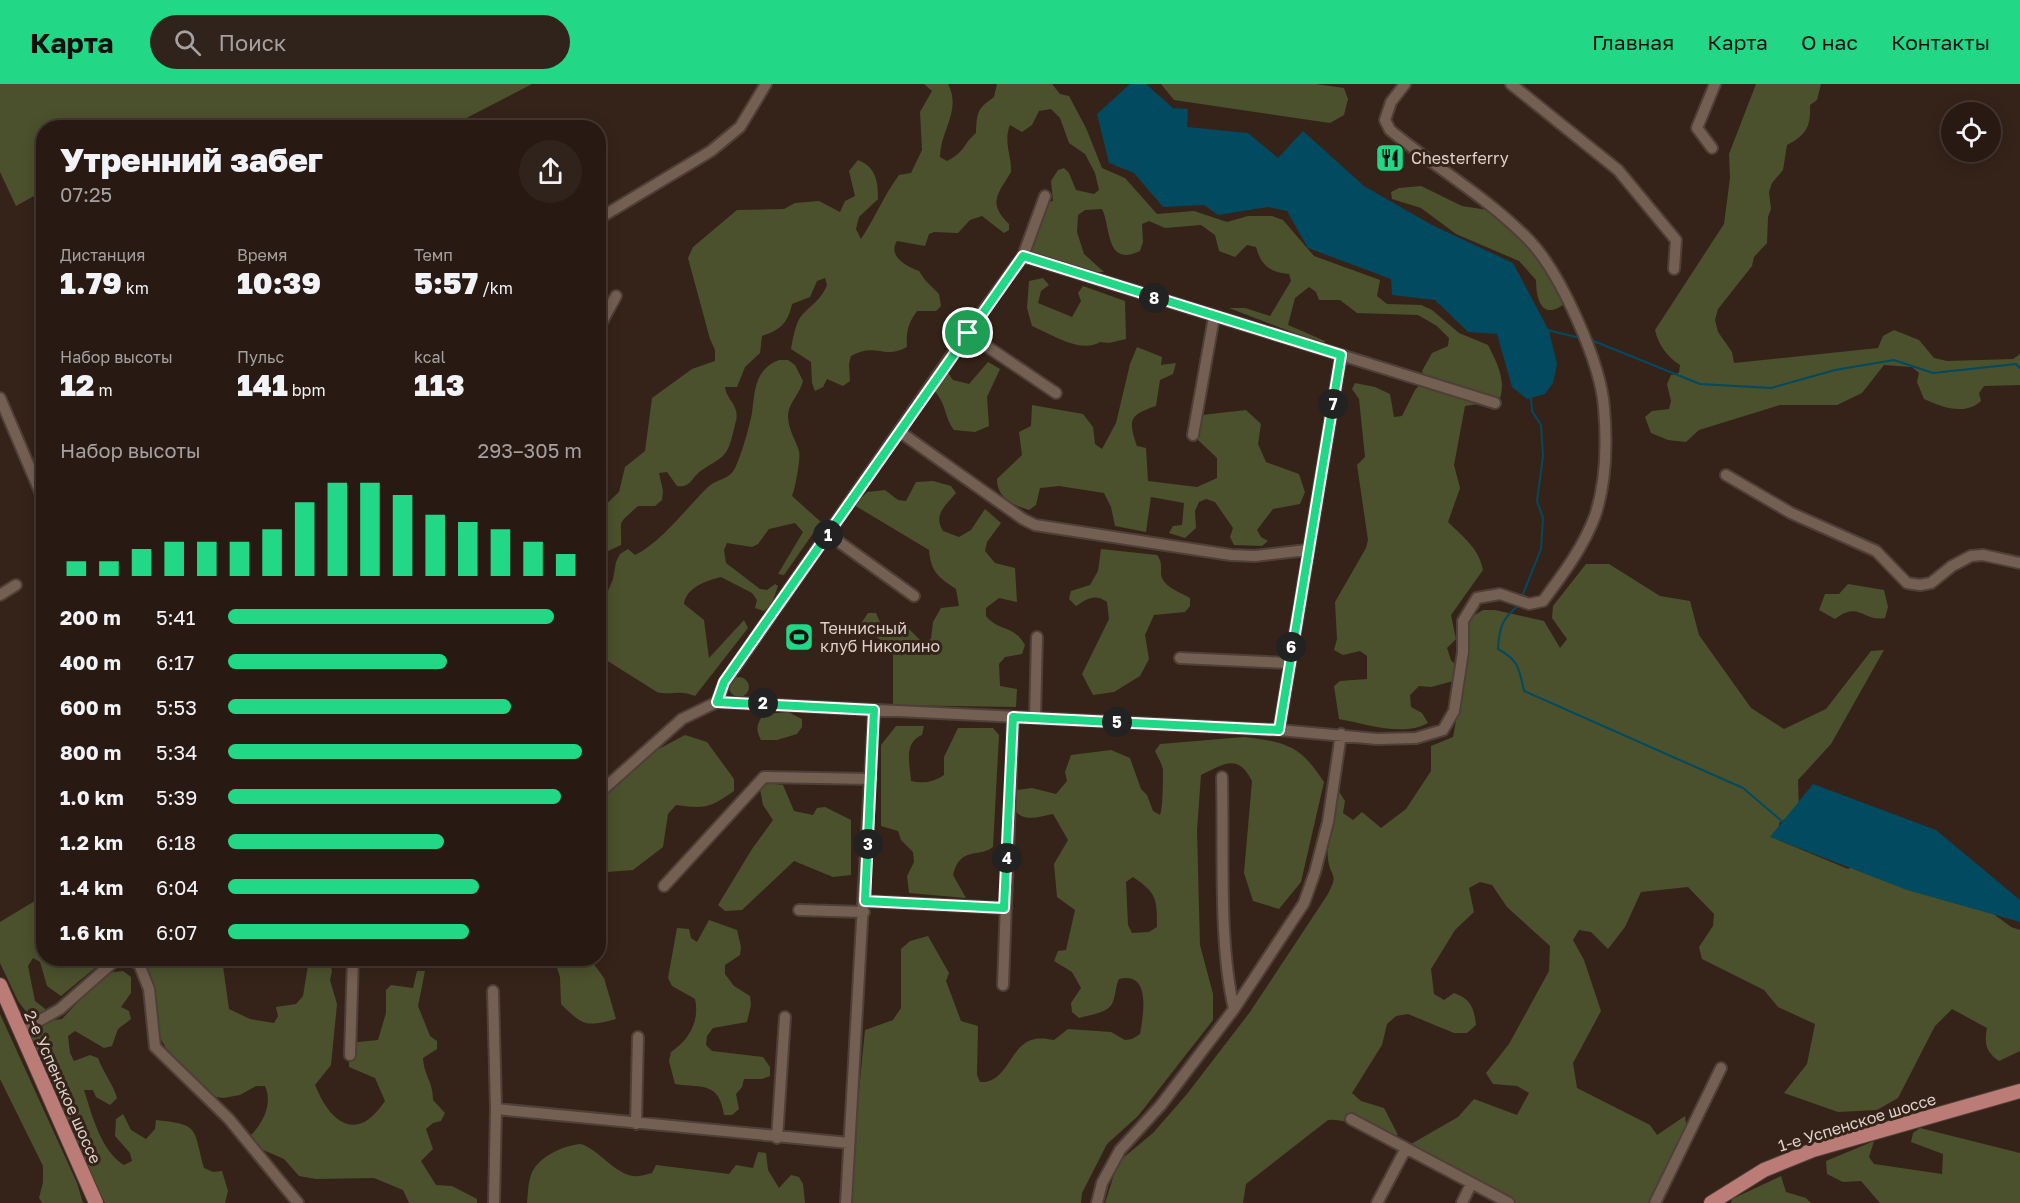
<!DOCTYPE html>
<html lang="ru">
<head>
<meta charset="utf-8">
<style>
	:root { --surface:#281a13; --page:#30231c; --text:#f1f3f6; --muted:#a5a1a0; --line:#443833; --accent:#22d887 }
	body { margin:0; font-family:"Golos Text",sans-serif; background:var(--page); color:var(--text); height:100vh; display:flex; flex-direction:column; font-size:22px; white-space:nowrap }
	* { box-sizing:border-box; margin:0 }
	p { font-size:20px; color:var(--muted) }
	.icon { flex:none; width:33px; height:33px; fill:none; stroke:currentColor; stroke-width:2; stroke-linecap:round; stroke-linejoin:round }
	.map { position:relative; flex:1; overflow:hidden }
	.drawer { position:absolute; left:36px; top:36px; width:570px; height:846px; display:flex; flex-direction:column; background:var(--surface); border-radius:24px; box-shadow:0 3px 15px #0003,0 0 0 2px var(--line) }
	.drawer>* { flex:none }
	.fabs { position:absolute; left:1941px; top:18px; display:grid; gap:12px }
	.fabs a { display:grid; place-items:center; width:60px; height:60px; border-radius:50%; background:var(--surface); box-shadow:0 3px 15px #0003,0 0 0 2px var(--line); font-size:30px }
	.pin { position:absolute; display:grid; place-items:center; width:51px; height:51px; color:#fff; margin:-26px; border:3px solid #fff; border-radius:50%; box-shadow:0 2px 6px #0007 }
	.km { position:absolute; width:30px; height:30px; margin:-15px; border-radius:50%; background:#222; color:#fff; font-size:16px; line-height:30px; text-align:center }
	.round { display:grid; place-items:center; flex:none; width:63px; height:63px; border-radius:32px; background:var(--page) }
	.head { display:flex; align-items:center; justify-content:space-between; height:102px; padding:0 24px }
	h1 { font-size:33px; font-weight:800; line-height:45px }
	.figures { display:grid; grid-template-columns:repeat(3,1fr); gap:9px; height:102px; padding:6px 24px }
	.figures div { display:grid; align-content:center }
	.figures b { font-size:30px; font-weight:800 }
	.figures small { font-size:16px; font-weight:400 }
	.figures p { font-size:16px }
	.chart { height:168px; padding:12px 24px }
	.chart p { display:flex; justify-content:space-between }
	.chart svg { width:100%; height:108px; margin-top:6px; stroke:var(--accent); stroke-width:6 }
	ul { padding:0 24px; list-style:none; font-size:20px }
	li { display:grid; grid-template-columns:96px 72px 1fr; align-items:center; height:45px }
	li i { height:15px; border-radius:8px; background:var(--accent) }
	header { display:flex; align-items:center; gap:36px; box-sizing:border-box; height:84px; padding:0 30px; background:var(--accent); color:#111 }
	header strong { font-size:28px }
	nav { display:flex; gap:33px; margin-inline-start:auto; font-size:21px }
	.search { width:420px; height:54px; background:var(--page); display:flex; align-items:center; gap:15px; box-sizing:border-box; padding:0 21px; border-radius:33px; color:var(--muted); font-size:22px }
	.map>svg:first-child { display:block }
</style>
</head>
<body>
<header>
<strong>Карта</strong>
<div class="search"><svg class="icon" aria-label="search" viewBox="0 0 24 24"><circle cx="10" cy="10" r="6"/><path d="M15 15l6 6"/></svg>Поиск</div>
<nav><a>Главная</a><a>Карта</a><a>О нас</a><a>Контакты</a></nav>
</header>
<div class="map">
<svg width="2020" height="1119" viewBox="0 0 2020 1119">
	<rect width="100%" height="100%" fill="#352319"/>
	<path fill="#4b512d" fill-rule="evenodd" d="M0 0H532L449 43 44 44 43 107 16 122 0 88Z
		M924 0H948C962 27 940 46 940 73L947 77C966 67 963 60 976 49 977 28 977 25 994 13L997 0H1052L1060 10 1069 12 1086 44 1102 84 1125 94 1157 130 1194 127 1227 138 1248 132H1272L1283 136 1314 172 1380 196 1377 212 1387 220 1421 221 1432 226 1459 249 1488 261C1497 279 1507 297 1499 317L1465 322 1454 381 1460 404 1448 438C1463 453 1479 464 1483 486L1451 531 1456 555 1447 564 1451 576 1459 585 1457 596 1431 603 1419 602 1410 611 1411 623 1422 629 1428 639C1403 653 1367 640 1339 635L1334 602 1340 597 1367 595V572L1360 567 1343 571 1334 566 1337 555 1335 518 1366 464 1368 456 1357 381 1365 373 1359 315 1352 305 1355 299 1375 303 1390 310 1394 333 1402 332 1415 306 1425 295 1422 287 1432 269 1448 262 1449 254 1437 242 1418 231 1357 229 1340 216H1319L1316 208 1309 203 1295 214 1288 241 1325 257 1323 260 1229 224H1245L1270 232 1291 197 1289 190C1269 188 1261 181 1256 163L1247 161 1235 173 1219 167 1215 151 1201 141 1165 144 1149 137 1142 140 1143 158 1140 167C1105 184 1111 142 1102 125L1085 126 1078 131 1077 148 1084 170 1104 188H1089L1031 168 1026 162 1044 119 1053 117 1051 97 1058 86 1064 84 1069 89 1076 106 1094 110 1099 106 1095 89 1085 70 1069 59 1060 34 1051 25 1039 27 1032 41 1022 48 1010 41C1003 58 1012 72 1011 88 998 110 987 119 1009 140V146L1004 149 982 132 970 136 958 149 934 148 929 150 925 162 897 157C887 172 907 183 919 187L925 196 939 210 941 222 936 227H917C908 240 906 247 907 263 883 276 877 258 851 272L849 280 850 297 843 302 827 295 823 303 815 307 812 299 811 278 791 265C793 255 795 239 802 231 812 220 821 216 827 201L825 194 817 197 810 213 792 220C788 239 780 246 762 252L760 269 745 283 737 303H725C726 313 734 318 736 327 738 334 735 339 734 345 727 374 725 371 702 386 691 393 692 404 677 402L667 388 659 389 663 407 662 416 655 422H638C616 442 622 434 621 461L606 468 599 477V427L619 408 625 383 645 367 652 314 692 285 715 277V266L710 255 688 174 693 163 737 126 784 125 795 119 819 117 840 128 845 117 855 112 849 87 858 76C876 83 878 97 878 115L859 133 856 145 861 155C875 134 884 111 899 91L911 89 922 66 920 28 932 7Z
		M1161 0H1316L1344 4 1348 15 1344 31 1330 39 1174 16Z
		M1756 0H1821L1817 16 1810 21C1811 43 1806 51 1787 61L1783 86 1772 99 1769 108 1771 125 1768 133 1767 159 1754 173 1752 182 1718 225 1715 236 1718 248 1732 268 1734 279 1878 264 1883 252 1894 246 1919 256 1934 274 1947 277 2013 275 2020 270V301L1984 302 1979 309 1981 317C1965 332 1941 323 1924 315L1917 298 1919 289 1912 283 1884 281 1862 309 1837 321H1780L1699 346 1686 358 1668 356 1651 349 1645 333 1652 327 1669 325 1671 317 1667 300 1671 291 1679 289 1680 281C1668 274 1658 260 1655 246L1724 140 1730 94 1729 70Z
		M1421 102 1462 122 1488 126 1536 168 1560 205 1564 220C1542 237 1536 215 1536 196L1519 177 1456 150 1421 124 1392 115 1391 108 1399 104Z
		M1043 194 1049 201 1041 207 1038 219 1072 233 1081 217 1078 209 1083 202 1125 217 1126 255 1109 259 1100 258C1081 270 1051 250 1032 242L1027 224 1029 197Z
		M1137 263 1162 273 1161 281 1176 279 1173 290 1160 296 1156 322C1129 331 1128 336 1137 362L1146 364 1148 397 1197 403 1217 394V374L1198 356V338L1202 331 1246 326 1261 340 1258 360 1266 378 1299 390 1305 408 1300 420 1273 425 1257 446 1261 453 1268 457 1262 462 1234 461 1230 453 1233 444 1215 418 1206 415 1199 418 1195 427 1196 444 1185 454 1169 449 1173 442 1182 441 1184 419 1151 413 1146 448 1115 442 1111 423 1104 409 1059 402 1040 404 1036 421 1029 426C1013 421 997 414 997 395L1022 371 1019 348 1031 342 1032 321 1083 330 1093 343 1095 360 1102 365 1116 339 1130 280Z
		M779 276H788L795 281 803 297C800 310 789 318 788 331 788 346 795 354 799 367 801 374 795 405 792 412L821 438 784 491 778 490 803 448 795 439 769 445 758 460 752 463 727 459 724 466 726 479 760 505 767 506 775 500 778 502 771 522 764 527 755 524 757 516 752 509 721 493C705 497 686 504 684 520L704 536 709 574 744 536 748 544 695 612C679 605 672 612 657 608L606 576 599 580V521L604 516 613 495 616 478 620 470 628 465 635 471C663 457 686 424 708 403 716 395 728 396 734 386 741 373 749 344 752 329 755 307 754 286 779 276Z
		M988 278 1000 285 987 313 989 342 975 348 954 346C943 331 948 322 933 305V295L948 289 953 296 969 300Z
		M933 397 951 402 956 409C945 422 933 431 943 447L959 453 971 446 985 425 1001 439 987 458 985 467 995 479 1015 484 1017 518 999 514 986 524V532C999 548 1013 540 1025 561L1022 570 1005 573 999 580 1000 602 1017 605 1016 623 893 621V565L860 541 868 529H876L883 545 898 550 908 544 923 559 931 555 933 538 941 524 959 522 956 505C938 493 931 488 929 466L854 421 867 408 885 406 898 416 906 417 916 398Z
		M1101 465 1157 471C1162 478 1161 481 1161 489 1161 502 1180 508 1190 514V522L1185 528 1154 531 1145 551 1149 575 1140 592 1114 608 1093 611 1082 590 1109 535 1107 518C1095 509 1087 515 1076 522L1069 515 1071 507 1090 501 1098 487Z
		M1586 480H1609L1660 512 1690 517 1699 551 1751 624 1784 645 1826 625 1871 567 1884 566 1831 660 1798 696 1799 726 1779 739 1778 756 1848 785 1870 774 1963 807 2011 843 2020 846V967L1999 977C1986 968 1984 960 1987 944L1952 925 1935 942 1898 1014 1877 1026 1838 1028 1784 1009 1807 980 1815 940 1778 923 1764 906 1702 875 1699 863 1713 842 1714 830 1688 803 1641 808 1625 843 1608 865 1591 848 1579 846 1573 856 1584 876 1601 927 1573 979 1577 1004 1650 1041 1657 1051 1685 1032 1687 1046 1652 1119H1513L1406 1063 1458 1033 1474 1015 1517 1031 1529 1009 1517 1002 1493 1000 1486 989 1509 960 1549 887 1550 862 1507 823 1492 801 1480 798 1469 804 1474 828 1455 846 1431 885 1434 910 1444 916 1454 909C1471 915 1474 924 1476 941L1467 949H1454L1408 930 1396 932 1387 940 1382 961 1352 1009 1361 1017 1384 1024 1398 1051C1373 1054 1353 1034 1328 1036L1246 1100 1243 1119H1105L1118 1078 1153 1049 1187 1010 1250 928 1328 810C1339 789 1331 794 1328 776 1326 763 1336 721 1338 706L1345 717 1343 729 1353 736 1362 728 1381 744 1406 725 1431 687V662L1453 653 1469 569 1467 543 1473 532 1483 526H1495L1544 537 1560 564 1567 555 1552 534 1553 522Z
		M1848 500 1884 506 1888 523 1885 534C1863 538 1859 516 1835 535L1819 526 1825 510H1839Z
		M729 603a10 10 0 1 1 20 0a10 10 0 1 1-20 0Z
		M788 628 802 635V643L797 650 777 656H761C755 645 757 639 764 630Z
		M896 642H924L922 651C903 659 910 679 911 697 923 700 934 698 944 691V673L958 644H993L999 651 993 763C979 774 960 762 953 791L966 814 909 809 907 792 914 778 913 768 901 756 898 747 881 742V661Z
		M685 651 707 658 734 695V707C710 724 705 725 676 721L668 730 663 763 633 786 607 788 599 793V718L653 668Z
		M1244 653C1286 658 1300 661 1324 698L1301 798 1279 825 1253 817 1244 789 1252 697C1238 669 1224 680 1201 691L1197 747 1200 861 1213 910V936L1138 1032 1107 1060 1082 1109 1081 1119H852L856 1037 865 946 893 936 901 924V865L910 857 928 852 949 889 946 897 961 937 978 942 977 991 980 998C1008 1000 1010 959 1035 955 1041 954 1048 955 1054 956L1068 945 1111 948 1125 956 1132 955 1140 950C1143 932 1152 887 1119 895 1115 903 1116 912 1112 920 1107 929 1089 931 1079 934L1072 928 1071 919 1081 904 1072 888 1054 877 1058 867 1066 866 1075 826 1057 813 1054 780 1068 756 1053 730C1037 733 1022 739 1013 724L1015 706 1032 704 1056 710 1067 697 1065 688 1071 671 1111 666 1130 674 1141 705 1147 711 1153 727 1160 731C1163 724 1163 695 1163 686 1162 680 1158 673 1155 667L1160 660ZM1133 793C1157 809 1157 815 1157 843L1149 848 1132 849 1128 841 1126 798Z
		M766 699 783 701 794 727 813 731 817 724 825 723 851 736V791L833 793 794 777 742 826 725 827 718 821 752 765 773 736 763 721 760 705Z
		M43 812 44 874 106 875 61 912 47 902 40 878 33 874 28 882 35 917 49 928 54 936 62 935 105 889 123 887 131 893V909L121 923 129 927 131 935 118 945 112 962 104 964 75 947 68 952 70 969 74 977 90 971 98 974C103 988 113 1000 117 1014L110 1021 96 1013 93 1006H84C92 1031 101 1067 124 1081L132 1077 130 1069 115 1052 116 1035 123 1030 131 1046 146 1055 155 1045 156 1036C200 1041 193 1043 204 1084L213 1088 222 1087 228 1107 225 1119H105L33 966 31 953 38 943 18 917 0 879V838Z
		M709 836 737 846 741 863 740 871 725 881V890L734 902 750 912 751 921 747 938 713 944 707 952 706 961 712 967 763 973 770 983V992L762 995H744L742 1003 736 1010 739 1025 732 1031H724C719 998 704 1004 675 1000L669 977 671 968C689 956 700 937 695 915L672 902 668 894 677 844 689 845 691 854 697 858Z
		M146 875H222L229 925 250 935 274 939 278 932 276 923 296 920 303 912 309 875H329L332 887 330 896 337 920 331 981 315 1001C331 1040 357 1059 385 1017L375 994 349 983V959L378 956 386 929V906L391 901 413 904 417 887H425L418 922 430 952 437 957V965L423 974C424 992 433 997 433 1016L445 1029 441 1037 433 1039 426 1045 433 1065 421 1077 436 1101 452 1102 477 1115V1119H409L403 1106 374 1094 316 1095 299 1092 284 1075 252 1061 250 1052C263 1039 273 1020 265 1002H256L240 1011 223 1014 204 1011 166 964 153 941Z
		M395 875H424L423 879C415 882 401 881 395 875Z
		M554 875H590L604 894 616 935C586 943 583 942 561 920L560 893Z
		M0 930 77 1099 83 1119H42L39 1114 43 1098V1082L0 995Z
		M1920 1044 2020 1069V1119H1880L1861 1097 1843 1098 1827 1090 1826 1077 1874 1057 1869 1073 1874 1080 1942 1090 1943 1070 1911 1058 1913 1049Z
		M581 1060C599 1066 614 1089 633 1092 639 1093 647 1090 652 1089L656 1081 729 1090 736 1081 753 1084 758 1068 766 1069 768 1086 779 1104 791 1091 799 1093 803 1100 805 1119H527C528 1110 528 1099 531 1091 537 1073 564 1061 581 1060Z
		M1781 1092 1786 1108 1806 1114 1811 1119H1731L1732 1115Z"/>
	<path fill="#024a60" d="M1130 0H1146L1173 24 1188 25 1187 43 1248 49 1278 74 1303 47 1364 102 1432 141 1513 179 1549 247 1557 280 1553 299 1545 310 1527 315 1512 303 1497 250 1468 248 1435 216 1392 211 1391 195 1308 164 1287 127 1268 123 1218 131 1204 121 1163 123 1134 89 1109 79 1097 30Z
		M1813 700 1936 746 2020 816V838L1907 806 1770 753Z"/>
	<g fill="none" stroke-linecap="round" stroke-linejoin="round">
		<path stroke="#024a60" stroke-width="2" d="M1547 246 1576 253
			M1591 256 1700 300 1771 304 1835 286 1894 276 1933 289 2016 280 2020 284
			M1523 510 1541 465 1543 434 1537 417 1543 372 1541 341 1532 327 1531 314
			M1518 522C1502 534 1499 545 1498 565 1519 576 1519 585 1524 607L1743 704 1783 738"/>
		<g stroke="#4e3f38" stroke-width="14">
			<path id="minor" d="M1511 0 1618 86 1676 156 1674 185
				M1712 64 1697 44 1715 0
				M1045 112 1023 172 1495 319
				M598 135 711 67 740 43 766 0
				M1023 172 967 249 1056 309
				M598 245 616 212
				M0 314 44 417
				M900 348 1023 435 1035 441 1231 471 1255 472 1307 466
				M1193 351 1214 233
				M1726 391 1791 429 1876 467 1907 499 1920 501 1931 499 1952 482 1971 472 1983 471 2020 479
				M828 450 914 512
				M0 511 16 501
				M1180 574 1288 579
				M717 618 724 599 967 249
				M1035 634 1037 553
				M1279 646 1341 271
				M1222 693C1224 764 1218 856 1234 925
				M598 710 682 635 717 618 1279 646 1377 655 1416 654 1443 646 1454 627 1463 568V537L1477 514 1500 510 1529 520 1543 517C1563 490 1583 464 1595 432 1606 399 1607 358 1604 324 1601 279 1560 188 1529 156 1487 113 1436 84 1390 46L1385 36 1391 18 1405 0
				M664 802 764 693 871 695
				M865 817 1004 824
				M799 826 864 828
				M126 874 139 880 149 905 155 963 229 1035 298 1119
				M1003 901 1013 633
				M493 907 496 1025
				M21 947 60 925 118 874
				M350 971 353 874
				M1351 1035 1509 1119
				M636 1040 638 953
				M777 1054 785 933
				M494 1119 496 1025 849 1059
				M846 1119 874 626
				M1097 1119 1102 1099 1120 1066 1161 1021 1234 925 1304 819 1315 788 1328 738 1341 650
				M1377 1119 1405 1066
				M1462 1119 1471 1100
				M1655 1119 1721 984"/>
		</g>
		<g stroke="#4e3f38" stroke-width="16">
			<path id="major" d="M0 901 96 1119
				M1711 1119 1764 1086 1813 1066 2020 1007"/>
		</g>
		<use href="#minor" stroke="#745f53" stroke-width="10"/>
		<use href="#major" stroke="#bb7c77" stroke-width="14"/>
	</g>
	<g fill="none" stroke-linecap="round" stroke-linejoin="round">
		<g stroke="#fff" stroke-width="12">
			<path id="route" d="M1023 172 1341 271 1279 646 1013 633 1004 824 865 817 874 626 717 618 724 598Z"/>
		</g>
		<use href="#route" stroke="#22d887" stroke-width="8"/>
	</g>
	<defs>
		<g id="restaurant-square" transform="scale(1.5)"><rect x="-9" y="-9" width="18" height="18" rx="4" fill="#22d887" stroke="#352319"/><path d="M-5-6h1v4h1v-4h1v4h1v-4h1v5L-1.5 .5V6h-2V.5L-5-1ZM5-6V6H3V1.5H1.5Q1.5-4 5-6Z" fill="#111"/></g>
		<g id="stadium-square" transform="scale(1.5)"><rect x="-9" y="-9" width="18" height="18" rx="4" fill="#22d887" stroke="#352319"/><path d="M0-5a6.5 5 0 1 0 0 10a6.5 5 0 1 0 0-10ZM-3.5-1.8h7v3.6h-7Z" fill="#111"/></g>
	</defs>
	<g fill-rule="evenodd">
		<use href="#restaurant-square" x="1390" y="74"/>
		<use href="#stadium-square" x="799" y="553"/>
	</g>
	<g text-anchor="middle" stroke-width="6" stroke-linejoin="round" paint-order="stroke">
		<g font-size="16" fill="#ded2cb" stroke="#352319" text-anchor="start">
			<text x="1411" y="80">Chesterferry</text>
			<text x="820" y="550">Теннисный<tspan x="820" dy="18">клуб Николино</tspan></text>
		</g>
		<g font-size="16" fill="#ded2cb" stroke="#352319">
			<text transform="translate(63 1003) rotate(66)" y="6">2-е Успенское шоссе</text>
			<text transform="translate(1857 1038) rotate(-17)" y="6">1-е Успенское шоссе</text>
		</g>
	</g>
</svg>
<div class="fabs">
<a><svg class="icon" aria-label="locate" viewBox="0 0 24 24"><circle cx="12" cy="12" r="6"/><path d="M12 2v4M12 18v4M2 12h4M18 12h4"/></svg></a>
</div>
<div class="pin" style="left:968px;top:249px;background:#1e9e55"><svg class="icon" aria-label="arrive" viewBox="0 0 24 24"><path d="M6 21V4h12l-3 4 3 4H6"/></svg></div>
<b class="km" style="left:828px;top:451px">1</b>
<b class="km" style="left:763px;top:619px">2</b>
<b class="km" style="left:868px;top:760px">3</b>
<b class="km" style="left:1007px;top:774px">4</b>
<b class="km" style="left:1117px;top:638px">5</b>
<b class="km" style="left:1291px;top:563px">6</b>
<b class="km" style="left:1333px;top:320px">7</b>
<b class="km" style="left:1154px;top:214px">8</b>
<section class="drawer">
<div class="head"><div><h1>Утренний забег</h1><p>07:25</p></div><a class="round"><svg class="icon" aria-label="share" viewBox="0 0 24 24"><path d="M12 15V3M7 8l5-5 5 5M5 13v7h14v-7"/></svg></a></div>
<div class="figures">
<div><p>Дистанция</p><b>1.79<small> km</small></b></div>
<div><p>Время</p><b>10:39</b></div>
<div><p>Темп</p><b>5:57<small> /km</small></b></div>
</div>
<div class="figures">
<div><p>Набор высоты</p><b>12<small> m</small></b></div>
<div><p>Пульс</p><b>141<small> bpm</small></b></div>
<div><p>kcal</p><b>113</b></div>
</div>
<div class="chart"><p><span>Набор высоты</span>293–305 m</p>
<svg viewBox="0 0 160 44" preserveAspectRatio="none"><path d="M5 44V38M15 44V38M25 44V33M35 44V30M45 44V30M55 44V30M65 44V25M75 44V14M85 44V6M95 44V6M105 44V11M115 44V19M125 44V22M135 44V25M145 44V30M155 44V35"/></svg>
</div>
<ul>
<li><b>200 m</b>5:41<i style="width:92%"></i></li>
<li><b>400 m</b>6:17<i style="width:62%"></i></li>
<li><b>600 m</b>5:53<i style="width:80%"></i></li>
<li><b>800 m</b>5:34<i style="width:100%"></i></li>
<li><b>1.0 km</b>5:39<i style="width:94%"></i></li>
<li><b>1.2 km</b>6:18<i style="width:61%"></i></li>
<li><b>1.4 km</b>6:04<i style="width:71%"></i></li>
<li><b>1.6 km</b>6:07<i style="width:68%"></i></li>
</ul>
</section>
</div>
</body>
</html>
